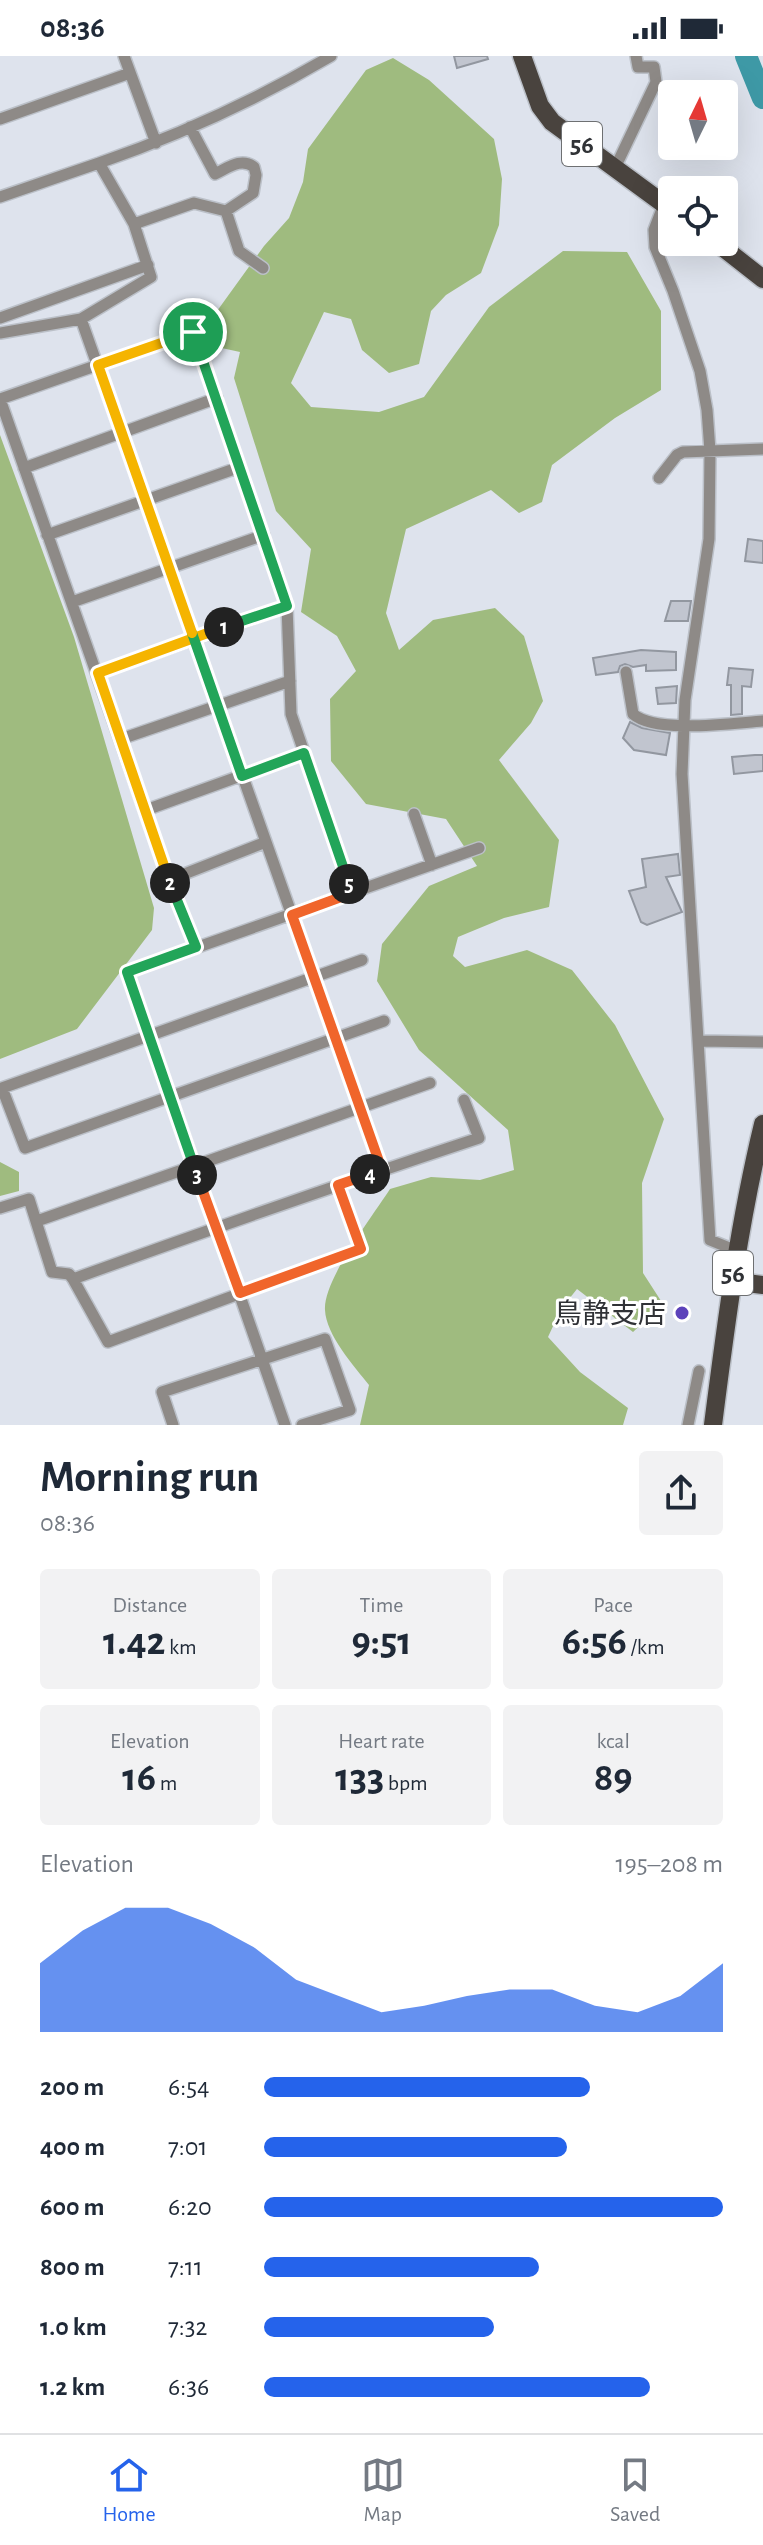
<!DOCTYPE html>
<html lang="en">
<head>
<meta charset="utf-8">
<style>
	:root { --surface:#fff; --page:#f2f2f3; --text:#1f2937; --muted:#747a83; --line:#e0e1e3; --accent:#2563eb }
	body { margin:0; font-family:"Alegreya Sans","Noto Sans JP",sans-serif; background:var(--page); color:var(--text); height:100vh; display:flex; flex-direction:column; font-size:30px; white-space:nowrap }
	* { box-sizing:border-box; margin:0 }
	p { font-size:26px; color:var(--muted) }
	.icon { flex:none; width:44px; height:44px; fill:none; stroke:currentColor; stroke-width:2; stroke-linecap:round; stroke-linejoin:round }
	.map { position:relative; height:1369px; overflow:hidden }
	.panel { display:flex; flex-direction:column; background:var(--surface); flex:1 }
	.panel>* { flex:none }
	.needle { width:52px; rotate:5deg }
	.tools { position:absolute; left:658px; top:24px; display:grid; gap:16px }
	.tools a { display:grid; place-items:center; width:80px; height:80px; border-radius:8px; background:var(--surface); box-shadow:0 8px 32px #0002; font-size:40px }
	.pin { position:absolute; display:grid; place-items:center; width:68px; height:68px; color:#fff; margin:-34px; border:4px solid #fff; border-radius:50%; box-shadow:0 2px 8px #0007 }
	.km { position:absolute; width:40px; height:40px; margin:-20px; border-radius:50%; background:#222; color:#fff; font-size:22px; line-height:40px; text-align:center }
	.round { display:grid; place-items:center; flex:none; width:84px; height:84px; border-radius:8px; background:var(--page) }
	.head { display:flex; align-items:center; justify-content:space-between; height:136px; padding:0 40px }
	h1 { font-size:44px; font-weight:600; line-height:60px }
	.stats { display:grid; grid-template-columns:repeat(3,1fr); gap:12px; height:136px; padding:8px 40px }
	.stats div { display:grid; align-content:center; border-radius:8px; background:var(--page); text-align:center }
	.stats b { font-size:40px; font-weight:600 }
	.stats small { font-size:22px; font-weight:400 }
	.stats p { font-size:22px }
	.chart { height:224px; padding:16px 40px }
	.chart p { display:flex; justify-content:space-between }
	.chart svg { width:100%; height:144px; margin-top:8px; fill:var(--accent); opacity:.7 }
	ul { padding:0 40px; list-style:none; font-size:26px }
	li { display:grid; grid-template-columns:128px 96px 1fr; align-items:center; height:60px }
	li i { height:20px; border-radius:10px; background:var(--accent) }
	.status { display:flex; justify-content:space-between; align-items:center; height:56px; padding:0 40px; background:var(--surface); direction:ltr }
	.status svg { height:22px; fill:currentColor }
	.tab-bar { display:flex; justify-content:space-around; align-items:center; height:112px; border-top:2px solid var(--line); background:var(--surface); font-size:22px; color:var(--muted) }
	.tab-bar a { display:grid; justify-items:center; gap:4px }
	.tab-bar .on { color:var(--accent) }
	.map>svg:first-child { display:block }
</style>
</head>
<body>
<div class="status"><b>08:36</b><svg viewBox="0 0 49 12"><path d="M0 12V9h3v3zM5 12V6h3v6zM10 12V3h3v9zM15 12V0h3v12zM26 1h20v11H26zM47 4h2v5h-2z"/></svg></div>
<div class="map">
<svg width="763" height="1369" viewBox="0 0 763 1369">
	<rect width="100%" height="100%" fill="#dee3ed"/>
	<path fill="#9fbb7f" d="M393 2 429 24 494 83 502 123 499 169 481 217 446 239 431 255 419 308 389 317 362 294 351 263 324 256 291 327 311 351 379 356 424 341 489 251 563 195 627 196 661 255V334L615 362 552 409 542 446 519 457 491 434 406 473 386 557 399 594 433 564 495 552 524 580 543 645 531 667 499 704 559 784 549 851 504 862 458 881 453 900 465 911 527 894 572 914 615 969 664 1063 642 1127 643 1217 663 1248 633 1276 577 1233 561 1253 548 1281 580 1316 628 1352 623 1369H360L369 1329C354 1310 326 1279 325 1254 323 1224 372 1161 390 1133L431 1121 480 1124 514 1114 508 1074 419 994 377 925 382 888 429 830 477 810 446 763 366 748 331 705 330 643 356 615 337 580 301 556 311 493 276 455 234 322 240 296 217 291 212 262 264 190 289 162 303 126 308 93 366 14Z
		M0 379 74 581 154 852 152 874 77 973 0 1003Z
		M0 1106 19 1116V1135L0 1140Z"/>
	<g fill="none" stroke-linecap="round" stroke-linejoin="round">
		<path stroke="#3e99a6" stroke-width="22" d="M746 0 763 42"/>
	</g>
	<path fill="#c1c5cf" stroke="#9297a0" stroke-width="2" d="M454 0H487L488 3 457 12Z
		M748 483 763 485V507L745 505Z
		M671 545H691L688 565H665Z
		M641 594 676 596V614L646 615V609L633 611 625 608 620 610 618 616 596 619 593 602Z
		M729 612 753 614 751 631 742 630V658L731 659V629H727Z
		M677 630 676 647 658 648 656 632Z
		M630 666 642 672 670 677 666 699 634 694 623 682Z
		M755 699H763V715L734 718 732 701Z
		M678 798 680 819 666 821 682 856 647 869 641 866 629 835 646 831 642 803Z"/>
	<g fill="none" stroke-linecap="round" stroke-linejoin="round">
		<g stroke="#bbc0c8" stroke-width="14">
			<path id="street" d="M124 0 156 87
				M0 63 130 17
				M190 71 215 118C228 112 241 101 254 111L256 119 253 137 226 155
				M99 107C180 79 258 43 331 0
				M615 112 656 26 654 11H638L636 0
				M0 141 99 107 134 168 151 221 81 263 0 277
				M664 148 654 174 655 191 673 235 700 315 707 354 710 395 709 483 685 644 682 718 710 1184 737 1195
				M134 168 194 147 226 155 239 195 263 212
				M0 262 148 209
				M81 263 382 1114
				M24 412 217 342
				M659 422 677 399 683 396 763 393
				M47 479 240 411
				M72 546 264 479
				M626 616 633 658C656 678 733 667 763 665
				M98 617 287 550
				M121 683 290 625
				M146 754 304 697
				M414 758 432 809
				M169 824 266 786
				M196 891 169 824 0 343 193 276 287 550 291 658 352 837
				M362 904 2 1032 25 1092 384 965
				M700 985 763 986
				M338 1129 361 1193 108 1286 73 1223C208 1174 343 1127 479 1082L464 1044
				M0 1152 29 1143 52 1216 69 1218 73 1223
				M37 1165 430 1027
				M173 1369 162 1336 325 1283 350 1354 302 1369
				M285 1369 127 916 479 792
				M688 1369 699 1315"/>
		</g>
		<g stroke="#bbc0c8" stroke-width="21">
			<path id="primary" d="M522 0 540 50 552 66 672 154
				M716 186 763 223
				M731 1225 763 1229
				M713 1369C726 1267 739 1167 763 1068"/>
		</g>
		<use href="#street" stroke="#8e8a87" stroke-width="11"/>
		<use href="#primary" stroke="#49433e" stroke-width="18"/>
	</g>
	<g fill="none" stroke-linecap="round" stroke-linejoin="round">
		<g stroke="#fff" stroke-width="16">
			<path id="split-1" d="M193 276 287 550 224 571"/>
		</g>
		<g stroke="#fff" stroke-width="16">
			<path id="split-2" d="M170 827 98 617 224 571"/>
		</g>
		<g stroke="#fff" stroke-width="16">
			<path id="split-3" d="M170 827 196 891 127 916 197 1119"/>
		</g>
		<g stroke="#fff" stroke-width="16">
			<path id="split-4" d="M197 1119 240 1237 361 1193 338 1129 370 1118"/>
		</g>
		<g stroke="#fff" stroke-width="16">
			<path id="split-5" d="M349 828 352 837 292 859 382 1114 370 1118"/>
		</g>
		<g stroke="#fff" stroke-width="16">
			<path id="split-6" d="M192 577 242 720 304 697 349 828"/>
		</g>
		<g stroke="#fff" stroke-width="16">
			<path id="split-7" d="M192 577 98 309 193 276"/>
		</g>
		<use href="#split-1" stroke="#22a559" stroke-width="10"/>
		<use href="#split-2" stroke="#f5b400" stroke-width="10"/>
		<use href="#split-3" stroke="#22a559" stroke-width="10"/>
		<use href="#split-4" stroke="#f0652b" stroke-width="10"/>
		<use href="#split-5" stroke="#f0652b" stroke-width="10"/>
		<use href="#split-6" stroke="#22a559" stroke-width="10"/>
		<use href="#split-7" stroke="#f5b400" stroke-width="10"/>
	</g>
	<circle fill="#5c42ba" stroke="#fff" stroke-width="3" cx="682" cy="1257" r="8"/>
	<g text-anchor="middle" stroke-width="6" stroke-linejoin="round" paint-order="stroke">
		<g fill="#fff" stroke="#6e7072" stroke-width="2">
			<rect x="562" y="66" width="40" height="44" rx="6"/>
			<rect x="713" y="1195" width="40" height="44" rx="6"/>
		</g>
		<g font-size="26" font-weight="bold" fill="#303236">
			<text x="582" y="97">56</text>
			<text x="733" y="1226">56</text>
		</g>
		<g font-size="28" fill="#303236" stroke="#fff" text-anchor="end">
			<text x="666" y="1267">鳥静支店</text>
		</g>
	</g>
</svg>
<div class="tools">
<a><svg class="needle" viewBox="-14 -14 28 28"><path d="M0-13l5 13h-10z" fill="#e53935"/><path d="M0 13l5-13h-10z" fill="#747a83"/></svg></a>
<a><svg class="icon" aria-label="locate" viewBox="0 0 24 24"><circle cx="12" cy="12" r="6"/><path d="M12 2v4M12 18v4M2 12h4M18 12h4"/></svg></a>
</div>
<div class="pin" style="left:193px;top:276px;background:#1e9e55"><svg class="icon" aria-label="arrive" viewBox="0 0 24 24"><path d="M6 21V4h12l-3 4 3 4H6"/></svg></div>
<b class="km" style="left:224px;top:571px">1</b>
<b class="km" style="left:170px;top:827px">2</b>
<b class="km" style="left:197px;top:1119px">3</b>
<b class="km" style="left:370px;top:1118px">4</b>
<b class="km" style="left:349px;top:828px">5</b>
</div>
<section class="panel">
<div class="head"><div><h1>Morning run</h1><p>08:36</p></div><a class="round"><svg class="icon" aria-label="share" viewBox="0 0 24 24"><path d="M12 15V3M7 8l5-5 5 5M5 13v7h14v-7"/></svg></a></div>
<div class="stats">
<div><p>Distance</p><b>1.42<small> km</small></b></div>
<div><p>Time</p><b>9:51</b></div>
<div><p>Pace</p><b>6:56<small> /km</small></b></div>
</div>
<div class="stats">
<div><p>Elevation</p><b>16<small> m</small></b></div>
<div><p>Heart rate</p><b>133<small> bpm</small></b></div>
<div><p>kcal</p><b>89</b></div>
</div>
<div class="chart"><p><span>Elevation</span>195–208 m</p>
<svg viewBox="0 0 160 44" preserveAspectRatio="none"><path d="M0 44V23L10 13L20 6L30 6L40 11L50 18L60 28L70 33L80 38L90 36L100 33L110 31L120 31L130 36L140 38L150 33L160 23V44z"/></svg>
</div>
<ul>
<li><b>200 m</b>6:54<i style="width:71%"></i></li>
<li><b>400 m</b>7:01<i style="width:66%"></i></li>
<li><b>600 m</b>6:20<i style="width:100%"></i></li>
<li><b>800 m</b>7:11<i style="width:60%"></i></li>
<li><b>1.0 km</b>7:32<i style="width:50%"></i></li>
<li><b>1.2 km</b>6:36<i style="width:84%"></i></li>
</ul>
</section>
<nav class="tab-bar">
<a class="on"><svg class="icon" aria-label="home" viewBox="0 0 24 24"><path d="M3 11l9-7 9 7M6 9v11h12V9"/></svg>Home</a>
<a><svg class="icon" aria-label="map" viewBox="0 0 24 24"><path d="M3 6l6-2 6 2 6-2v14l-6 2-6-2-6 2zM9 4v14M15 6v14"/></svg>Map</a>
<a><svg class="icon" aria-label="saved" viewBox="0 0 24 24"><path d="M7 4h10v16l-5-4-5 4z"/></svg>Saved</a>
</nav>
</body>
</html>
